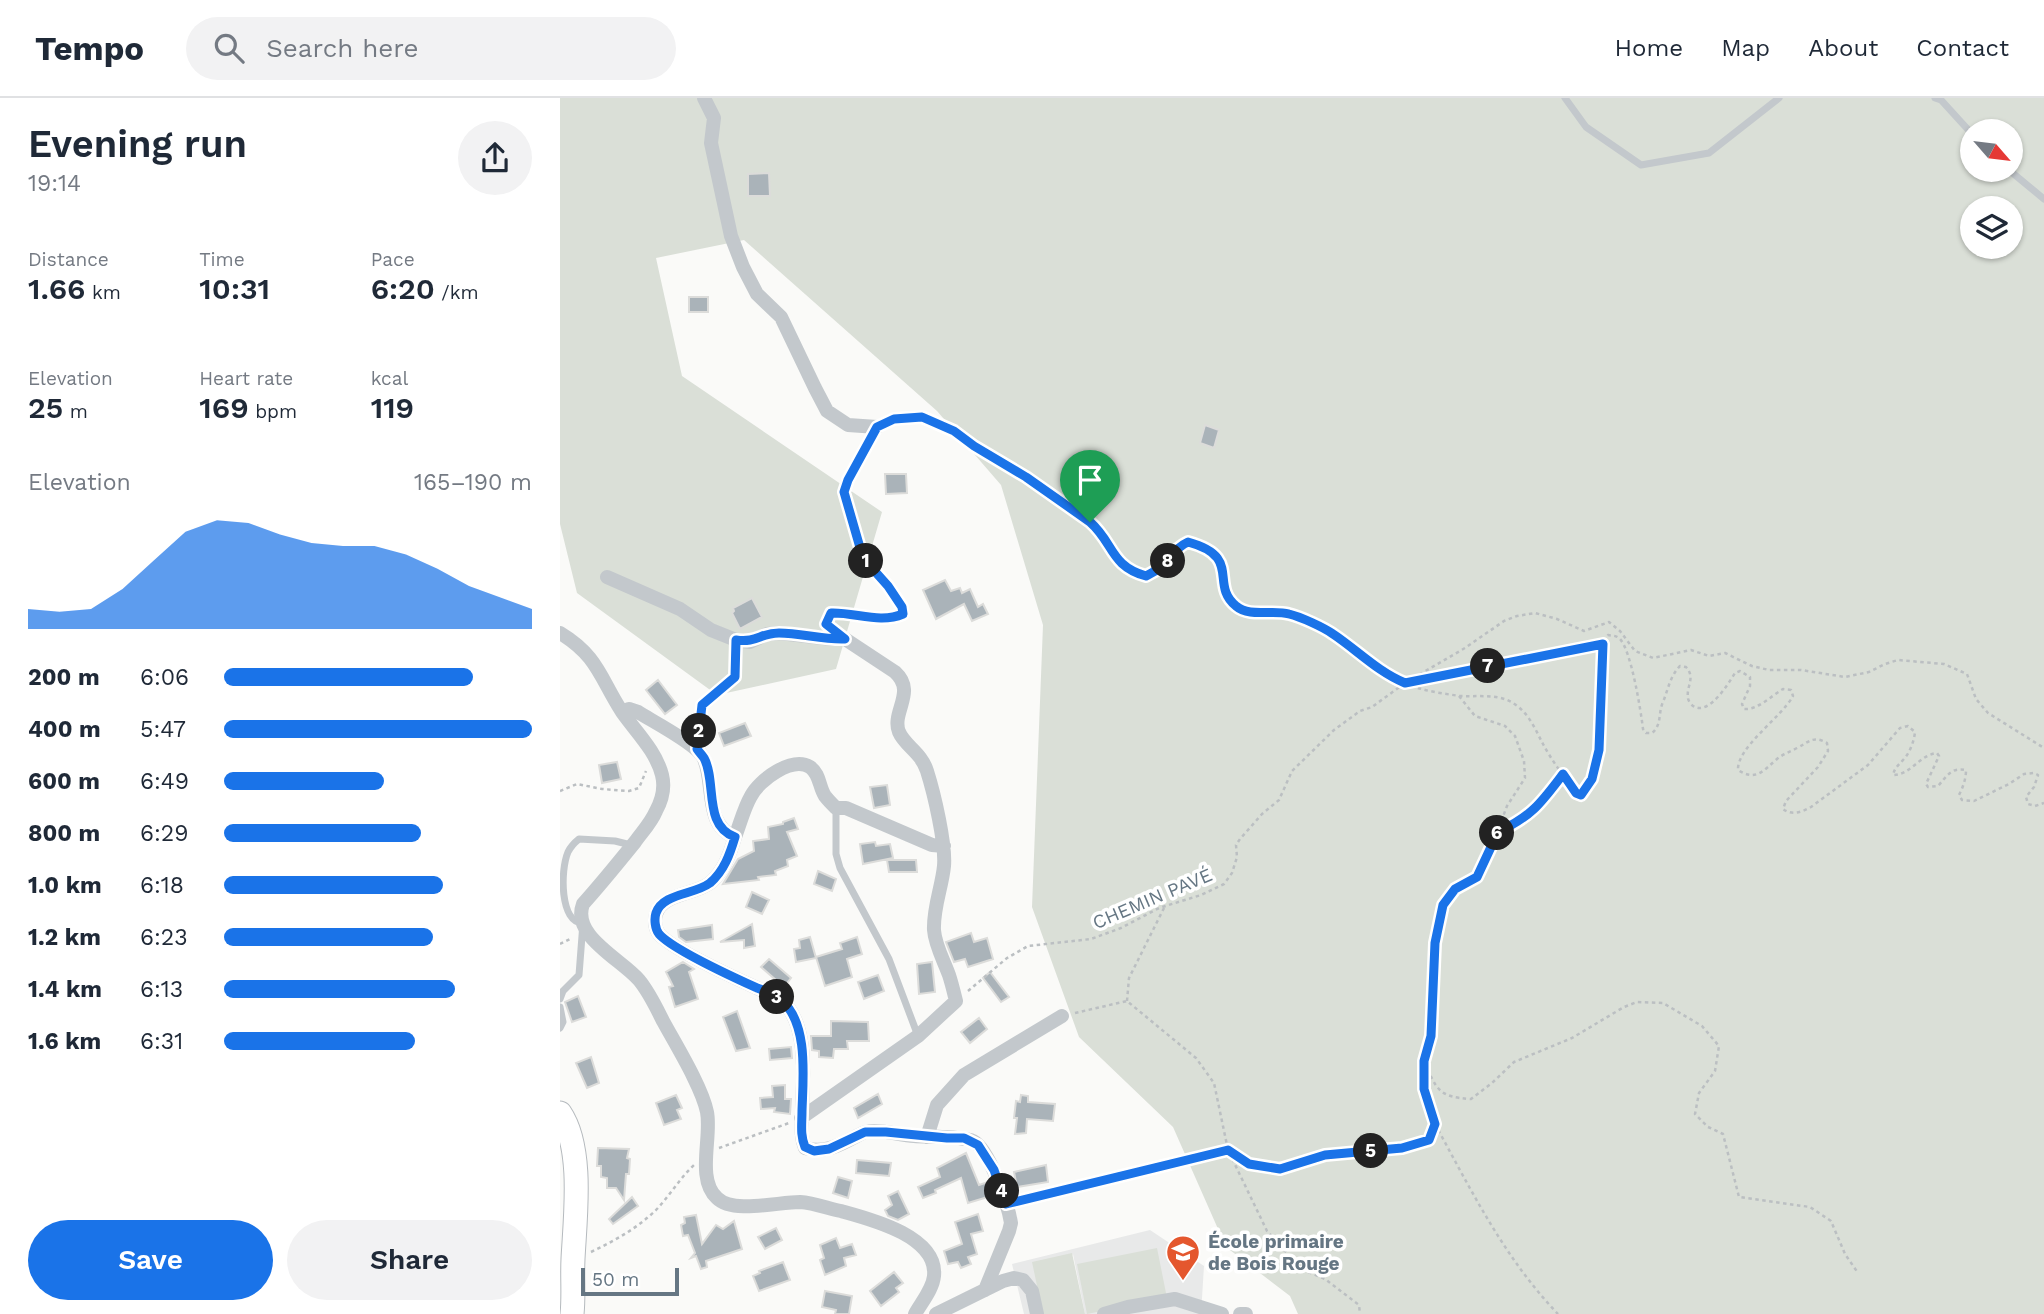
<!DOCTYPE html>
<html lang="en">
<head>
<meta charset="utf-8">
<style>
	:root { --surface:#fff; --page:#f2f2f3; --text:#1f2937; --muted:#747a83; --line:#e0e1e3; --accent:#1a73e8 }
	body { margin:0; font-family:"Work Sans",sans-serif; background:var(--page); color:var(--text); height:100vh; display:flex; flex-direction:column; font-size:26px; white-space:nowrap }
	* { box-sizing:border-box; margin:0 }
	p { font-size:23px; color:var(--muted) }
	.icon { flex:none; width:38px; height:38px; fill:none; stroke:currentColor; stroke-width:2; stroke-linecap:round; stroke-linejoin:round }
	.map { position:relative; flex:1; overflow:hidden }
	.panel { display:flex; flex-direction:column; background:var(--surface); width:560px }
	.panel>* { flex:none }
	.needle { width:46px; rotate:118deg }
	.controls { position:absolute; left:1400px; top:21px; display:grid; gap:14px }
	.controls a { display:grid; place-items:center; width:63px; height:63px; border-radius:50%; background:var(--surface); box-shadow:0 2px 5px #0004; font-size:35px }
	.scale { position:absolute; left:21px; bottom:18px; width:98px; box-sizing:border-box; padding-left:7px; border:4px solid #657683; border-top:0; font-size:19px; line-height:24px; white-space:nowrap; color:#657683; -webkit-text-stroke:5px #fff; paint-order:stroke }
	.pin { position:absolute; display:grid; place-items:center; width:60px; height:60px; color:#fff; margin:-72px -30px; border-radius:50% 50% 50% 0; rotate:-45deg; box-shadow:0 0 7px #0007 }
	.pin .icon { rotate:45deg }
	.km { position:absolute; width:35px; height:35px; margin:-18px; border-radius:50%; background:#222; color:#fff; font-size:19px; line-height:35px; text-align:center }
	.round { display:grid; place-items:center; flex:none; width:74px; height:74px; border-radius:37px; background:var(--page) }
	.summary { display:flex; align-items:center; justify-content:space-between; height:119px; padding:0 28px }
	h1 { font-size:38px; font-weight:600; line-height:52px }
	.metrics { display:grid; grid-template-columns:repeat(3,1fr); gap:10px; height:119px; padding:7px 28px }
	.metrics div { display:grid; align-content:center }
	.metrics b { font-size:30px; font-weight:600 }
	.metrics small { font-size:19px; font-weight:400 }
	.metrics p { font-size:19px }
	.chart { height:196px; padding:14px 28px }
	.chart p { display:flex; justify-content:space-between }
	.chart svg { width:100%; height:126px; margin-top:7px; fill:var(--accent); opacity:.7 }
	.cta { display:flex; gap:14px; margin-top:auto; padding:14px 28px }
	.cta a { flex:1; height:80px; border-radius:42px; background:var(--accent); color:#fff; font-size:28px; font-weight:600; line-height:80px; text-align:center }
	.cta a+a { background:var(--page); color:var(--text) }
	ul { padding:0 28px; list-style:none; font-size:23px }
	li { display:grid; grid-template-columns:112px 84px 1fr; align-items:center; height:52px }
	li i { height:18px; border-radius:9px; background:var(--accent) }
	header { display:flex; align-items:center; gap:42px; box-sizing:border-box; height:98px; padding:0 35px; background:var(--surface); border-bottom:2px solid var(--line) }
	header strong { font-size:33px }
	nav { display:flex; gap:38px; margin-inline-start:auto; font-size:24px }
	.search { width:490px; height:63px; background:var(--page); display:flex; align-items:center; gap:18px; box-sizing:border-box; padding:0 24px; border-radius:38px; color:var(--muted); font-size:26px }
	main { display:flex; flex:1; min-height:0 }
	.map>svg:first-child { display:block }
</style>
</head>
<body>
<header>
<strong>Tempo</strong>
<div class="search"><svg class="icon" aria-label="search" viewBox="0 0 24 24"><circle cx="10" cy="10" r="6"/><path d="M15 15l6 6"/></svg>Search here</div>
<nav><a>Home</a><a>Map</a><a>About</a><a>Contact</a></nav>
</header>
<main>
<section class="panel">
<div class="summary"><div><h1>Evening run</h1><p>19:14</p></div><a class="round"><svg class="icon" aria-label="share" viewBox="0 0 24 24"><path d="M12 15V3M7 8l5-5 5 5M5 13v7h14v-7"/></svg></a></div>
<div class="metrics">
<div><p>Distance</p><b>1.66<small> km</small></b></div>
<div><p>Time</p><b>10:31</b></div>
<div><p>Pace</p><b>6:20<small> /km</small></b></div>
</div>
<div class="metrics">
<div><p>Elevation</p><b>25<small> m</small></b></div>
<div><p>Heart rate</p><b>169<small> bpm</small></b></div>
<div><p>kcal</p><b>119</b></div>
</div>
<div class="chart"><p><span>Elevation</span>165–190 m</p>
<svg viewBox="0 0 160 44" preserveAspectRatio="none"><path d="M0 44V37L10 38L20 37L30 30L40 20L50 10L60 6L70 7L80 11L90 14L100 15L110 15L120 18L130 23L140 29L150 33L160 37V44z"/></svg>
</div>
<ul>
<li><b>200 m</b>6:06<i style="width:81%"></i></li>
<li><b>400 m</b>5:47<i style="width:100%"></i></li>
<li><b>600 m</b>6:49<i style="width:52%"></i></li>
<li><b>800 m</b>6:29<i style="width:64%"></i></li>
<li><b>1.0 km</b>6:18<i style="width:71%"></i></li>
<li><b>1.2 km</b>6:23<i style="width:68%"></i></li>
<li><b>1.4 km</b>6:13<i style="width:75%"></i></li>
<li><b>1.6 km</b>6:31<i style="width:62%"></i></li>
</ul>
<div class="cta"><a>Save</a><a>Share</a></div>
</section>
<div class="map">
<svg width="1484" height="1216" viewBox="0 0 1484 1216">
	<rect width="100%" height="100%" fill="#fafaf8"/>
	<path fill="#e8e9e9" d="M590 1132 644 1168 641 1216H525L513 1156 483 1216H464L452 1166Z"/>
	<path fill="#dadfd7" fill-rule="evenodd" d="M0 0H1484V1216H738L730 1198 666 1149 613 1029 519 939 472 809 483 527 441 387 377 313 184 142 96 160 122 278 322 414 276 571 157 597 17 495 0 426ZM1412 33H1451V72H1412ZM1412 110H1451V149H1412Z
		M597 1150 607 1200 527 1216 517 1166Z
		M512 1155 525 1216H483L472 1164Z"/>
	<path fill="#aab3b9" stroke="#dcdcda" stroke-width="2" d="M209 75 210 98H188V76Z
		M129 199H148V214H129Z
		M645 327 659 332 654 350 640 345Z
		M325 376H346L347 395 326 396Z
		M385 482 391 493 400 490 402 495 410 491 418 509 423 506 428 516 412 523 404 506 376 521 363 492Z
		M192 500 202 519 180 531 172 515 174 513 173 510Z
		M98 582 117 607 105 616 86 592Z
		M185 625 191 638 164 648 159 635Z
		M57 664 61 681 42 685 39 667Z
		M327 687 330 707 314 710 310 689Z
		M234 720 238 731 227 734 237 758 227 762 228 768 215 773 216 777 198 779 199 782 163 786 178 761 194 753 193 743 209 741 208 729 223 726V724Z
		M315 744 316 748 330 746 333 760 303 766 300 746Z
		M327 762H356L357 774H329Z
		M258 773 276 781 272 793 254 786Z
		M192 794 209 802 202 816 186 809Z
		M192 826 195 848 184 850V842L160 844Z
		M152 827 153 841 126 844 119 839 118 832Z
		M411 835 414 844 427 840 433 861 408 869 405 861 394 864 386 844Z
		M250 839 256 860 236 864 234 851 240 850 239 842Z
		M297 839 302 856 287 861 292 879 265 888 256 859 282 851 280 845Z
		M209 861 231 880 224 889 201 869Z
		M123 864 134 871 129 874 138 901 115 909 109 889 113 888 106 874Z
		M372 864 375 894 359 896 357 866Z
		M430 874 449 899 441 904 423 880Z
		M318 877 324 893 304 901 298 884Z
		M18 898 26 919 12 924 5 904Z
		M177 913 190 950 176 953 163 919Z
		M419 920 427 931 410 945 401 934Z
		M271 923 308 924 309 943H287L288 951H274L273 960 259 959V953L252 952 251 938H271Z
		M231 949 232 960 210 962 209 951Z
		M31 959 39 985 27 990 16 965Z
		M225 987V1001H231L230 1016 214 1014 215 1010 201 1011 200 1000 213 999 212 988Z
		M318 996 322 1006 298 1020 294 1010Z
		M116 997 122 1010 117 1012 121 1021 104 1027 96 1005Z
		M461 997 468 998V1004L495 1006 493 1023 467 1021 466 1035 455 1036 457 1020H454L456 1003 460 1004Z
		M38 1050 69 1051 67 1060 70 1061 69 1076H66L64 1102 56 1090H47V1080L41 1079V1068H37Z
		M406 1055 419 1087 428 1084 431 1098 408 1105 401 1080 375 1092 376 1095 363 1100 358 1089 380 1079 377 1070Z
		M297 1062 331 1065 329 1078 296 1075Z
		M486 1067 488 1084 457 1089 454 1074Z
		M278 1079 292 1083 288 1100 273 1095Z
		M338 1093 349 1116 338 1122 328 1118 325 1112 332 1107 328 1098Z
		M72 1099 78 1108 53 1126 49 1121Z
		M418 1116 423 1133 411 1136 417 1156 408 1159 411 1166 401 1170 398 1164 388 1166 384 1153 402 1146 395 1124Z
		M136 1117 142 1146 156 1127 163 1131 174 1123 182 1151 146 1163 147 1169 141 1171 136 1158 131 1160 135 1155 128 1137 123 1138 121 1127 125 1125 124 1119Z
		M216 1130 222 1142 205 1151 198 1139Z
		M276 1140 280 1150 292 1146 296 1157 284 1160 286 1168 265 1177 260 1162 264 1160 260 1147Z
		M223 1164 230 1182 199 1193 193 1178 200 1175 199 1173Z
		M334 1174 343 1185 336 1190 339 1194 321 1208 310 1193Z
		M265 1193 292 1198 289 1216H275L276 1212 262 1209Z"/>
	<g fill="none" stroke-linecap="round" stroke-linejoin="round">
		<g stroke="#b5babe" stroke-width="25">
			<path id="primary" d="M0 1015C24 1050 15 1120 13 1161 12 1179 14 1198 12 1216"/>
		</g>
		<path stroke="#bbbfc2" stroke-width="2.5" stroke-dasharray="3.5 3.5" stroke-linecap="butt" d="M328 324C338 320 355 317 365 321 385 327 400 338 417 349 455 374 493 398 530 424 554 445 550 469 586 478 594 474 602 470 608 463 615 456 619 443 631 445 678 451 652 499 682 511 694 517 710 514 724 515 738 517 755 527 768 533 775 536 780 541 785 546 807 563 831 583 858 590 871 594 886 596 900 598 919 599 940 595 956 607 970 617 976 633 983 646 992 663 1005 680 1016 695L1021 697 1032 681 1039 652 1043 546 1048 537C1052 538 1055 537 1059 540 1071 550 1081 614 1083 631L1086 635H1092C1102 627 1098 615 1103 604 1108 592 1110 578 1120 568L1126 569C1136 580 1126 588 1128 600 1128 603 1132 608 1135 609 1150 616 1168 586 1175 575L1180 573 1190 579V588L1182 606 1184 611C1198 612 1211 598 1223 591L1231 592 1233 598C1221 620 1177 649 1178 672 1196 684 1204 672 1217 661 1223 656 1230 654 1237 650 1249 644 1253 637 1267 645L1268 653 1258 669 1226 703 1223 711C1232 718 1242 714 1251 709L1308 667 1340 630 1348 628 1355 634C1354 643 1350 655 1343 662 1338 668 1335 669 1333 677 1351 677 1359 657 1377 655L1379 658 1366 686 1368 689 1378 688C1387 678 1391 669 1406 672 1406 681 1403 689 1399 697L1402 702 1414 703 1449 686 1464 676 1474 675 1478 677 1474 689 1466 699 1468 706 1475 708 1484 705
			M268 528 266 526 271 515C295 514 320 526 343 516L342 508 328 488 303 460 284 394 288 382 309 343
			M851 584 1043 546
			M899 598 915 618 945 628 955 638 964 663 965 680 947 708 938 732
			M139 636 142 607 175 579V556
			M1003 676C981 705 972 717 938 734L917 779 895 791 883 807 875 845 871 938 864 963C877 992 878 999 911 1001L932 985 954 964 1012 940 1064 909 1077 904 1103 905 1142 928 1159 948 1155 973 1139 995 1135 1016 1148 1029 1163 1036 1179 1099 1250 1109 1271 1123 1285 1156 1298 1175
			M0 693 17 686 42 691 69 693 79 690 86 673
			M0 846 12 840
			M408 893 447 860 468 848 531 841 561 830 599 810 641 797 664 786 672 775 677 759 676 747 680 741 702 716 719 702 732 673 774 632 800 613 812 609 845 585 905 550 944 523 957 518 975 515 997 521 1024 533 1049 524 1060 533 1075 553 1093 560 1131 552 1149 558 1165 555 1192 568 1209 572H1241L1285 579 1309 574 1325 566 1338 562 1384 566 1407 576 1416 601 1428 615 1484 650
			M567 903 569 880 604 810
			M515 915 567 903 636 960 654 985 668 1052 707 1133 727 1155 734 1168 765 1181 799 1207 800 1216
			M875 1026C911 1092 945 1161 998 1216
			M159 1050 229 1025
			M460 1103 668 1052 689 1066 720 1071 765 1057 842 1050 869 1042 875 1026 864 991V967
			M31 1154C54 1143 76 1131 95 1113 109 1099 119 1081 134 1067"/>
		<path stroke="#c3c8cc" stroke-width="7" d="M1005 0 1026 29 1081 67 1149 55 1219 0
			M1375 0 1381 2 1412 36
			M1449 72 1484 101
			M276 710V756L280 770 329 861 358 938
			M0 901 3 893 19 877 23 825C0 825 0 773 8 754 11 748 14 745 19 741L55 743 71 747
			M0 909 3 924 0 930"/>
		<path stroke="#c3c8cc" stroke-width="14" d="M144 0 154 20 151 45 171 138 183 169 197 196 221 219 255 290 267 313 288 327 317 329
			M47 479 120 511 151 532 176 542 190 544 207 536 219 535 272 541H285L335 574C357 594 331 614 339 634 345 648 361 654 367 673 374 695 386 746 384 768 382 789 373 810 374 832 375 847 384 863 389 877 392 886 394 895 396 903L358 938 241 1020
			M0 535C38 558 40 580 62 614 76 634 96 653 102 677 105 689 102 702 96 713 91 725 82 734 75 744 58 765 41 786 23 806 11 838 61 861 79 882 89 894 96 909 103 923 116 947 142 989 147 1014 152 1039 136 1081 157 1100 173 1116 218 1104 240 1104 254 1105 267 1110 281 1113 310 1121 378 1138 374 1178 373 1191 361 1205 355 1216
			M62 614 69 611 78 614C92 623 139 647 144 661 155 686 144 728 175 739 170 756 164 773 150 785 134 797 103 795 96 816 94 822 95 831 99 836 113 852 175 880 197 890 205 894 214 896 221 902 249 925 243 980 242 1013 242 1027 240 1037 245 1050 262 1055 276 1049 291 1041 296 1039 301 1035 306 1034 321 1031 338 1037 354 1038 368 1039 402 1038 413 1043 429 1051 448 1106 451 1125L449 1133 425 1192
			M175 739C180 726 184 710 191 698 199 682 232 658 250 669 260 676 259 689 265 698 268 702 272 706 276 710H286L372 747 384 748
			M367 1039 377 1007 404 977 502 918
			M376 1216 443 1183 454 1180 463 1182 472 1193 477 1216
			M544 1216 568 1209 615 1201 662 1216
			M680 1216H686"/>
		<use href="#primary" stroke="#fff" stroke-width="23"/>
	</g>
	<g fill="none" stroke-linecap="round" stroke-linejoin="round">
		<g stroke="#fff" stroke-width="14">
			<path id="route" d="M362 319 394 333 414 348 466 379 530 424C554 445 550 468 586 478 593 474 600 471 606 465 614 456 617 449 628 444 683 459 649 486 676 508 690 520 712 511 729 516 741 519 763 529 773 536 797 552 818 574 845 585L1043 546 1039 652 1032 681 1021 697 1016 695 1003 676C981 705 972 718 938 734L917 779 895 791 883 807 875 845 871 938 864 963V991L875 1026 869 1042 842 1050 765 1057 720 1071 689 1066 668 1052 446 1106 434 1072 418 1047 404 1040H387L326 1034H305L269 1051 254 1053 245 1049C240 1037 242 1026 242 1013 243 980 249 925 221 902 214 896 205 893 197 890 175 880 113 852 99 836 95 831 94 821 96 815 103 795 134 797 150 785 164 773 170 756 175 739 143 728 157 684 144 660 142 657 139 654 137 651L142 607 175 579 176 542C197 545 200 535 219 535 241 535 263 542 285 541L266 526 271 515C295 514 320 526 343 516L342 509 328 488 303 460 284 394 288 382 317 329 334 321Z"/>
		</g>
		<use href="#route" stroke="#1a73e8" stroke-width="9"/>
	</g>
	<defs>
		<g id="school-pin" transform="scale(1.75)"><path d="M0 17L-7.5 6A9.5 9.5 0 1 1 7.5 6Z" fill="#e4572e" stroke="#fff"/><path d="M0-5L7-2L0 1L-7-2ZM-4 1L0 2.5L4 1V4Q0 6-4 4Z" fill="#fff"/></g>
	</defs>
	<g fill-rule="evenodd">
		<use href="#school-pin" x="623" y="1154"/>
	</g>
	<g text-anchor="middle" stroke-width="7" stroke-linejoin="round" paint-order="stroke">
		<g font-size="19" fill="#657683" stroke="#fff">
			<text transform="translate(592 800) rotate(-23)" y="7">CHEMIN PAVÉ</text>
		</g>
		<g font-size="19" font-weight="bold" fill="#657683" stroke="#fff" text-anchor="start">
			<text x="648" y="1150">École primaire<tspan x="648" dy="22">de Bois Rouge</tspan></text>
		</g>
	</g>
</svg>
<div class="controls">
<a><svg class="needle" viewBox="-14 -14 28 28"><path d="M0-13l5 13h-10z" fill="#e53935"/><path d="M0 13l5-13h-10z" fill="#747a83"/></svg></a>
<a><svg class="icon" aria-label="layers" viewBox="0 0 24 24"><path d="M12 4l9 5-9 5-9-5zM3 14l9 5 9-5"/></svg></a>
</div>
<div class="scale">50 m</div>
<div class="pin" style="left:530px;top:424px;background:#1e9e55"><svg class="icon" aria-label="arrive" viewBox="0 0 24 24"><path d="M6 21V4h12l-3 4 3 4H6"/></svg></div>
<b class="km" style="left:306px;top:463px">1</b>
<b class="km" style="left:139px;top:633px">2</b>
<b class="km" style="left:217px;top:899px">3</b>
<b class="km" style="left:442px;top:1093px">4</b>
<b class="km" style="left:811px;top:1053px">5</b>
<b class="km" style="left:937px;top:735px">6</b>
<b class="km" style="left:928px;top:568px">7</b>
<b class="km" style="left:608px;top:463px">8</b>
</div>
</main>
</body>
</html>
